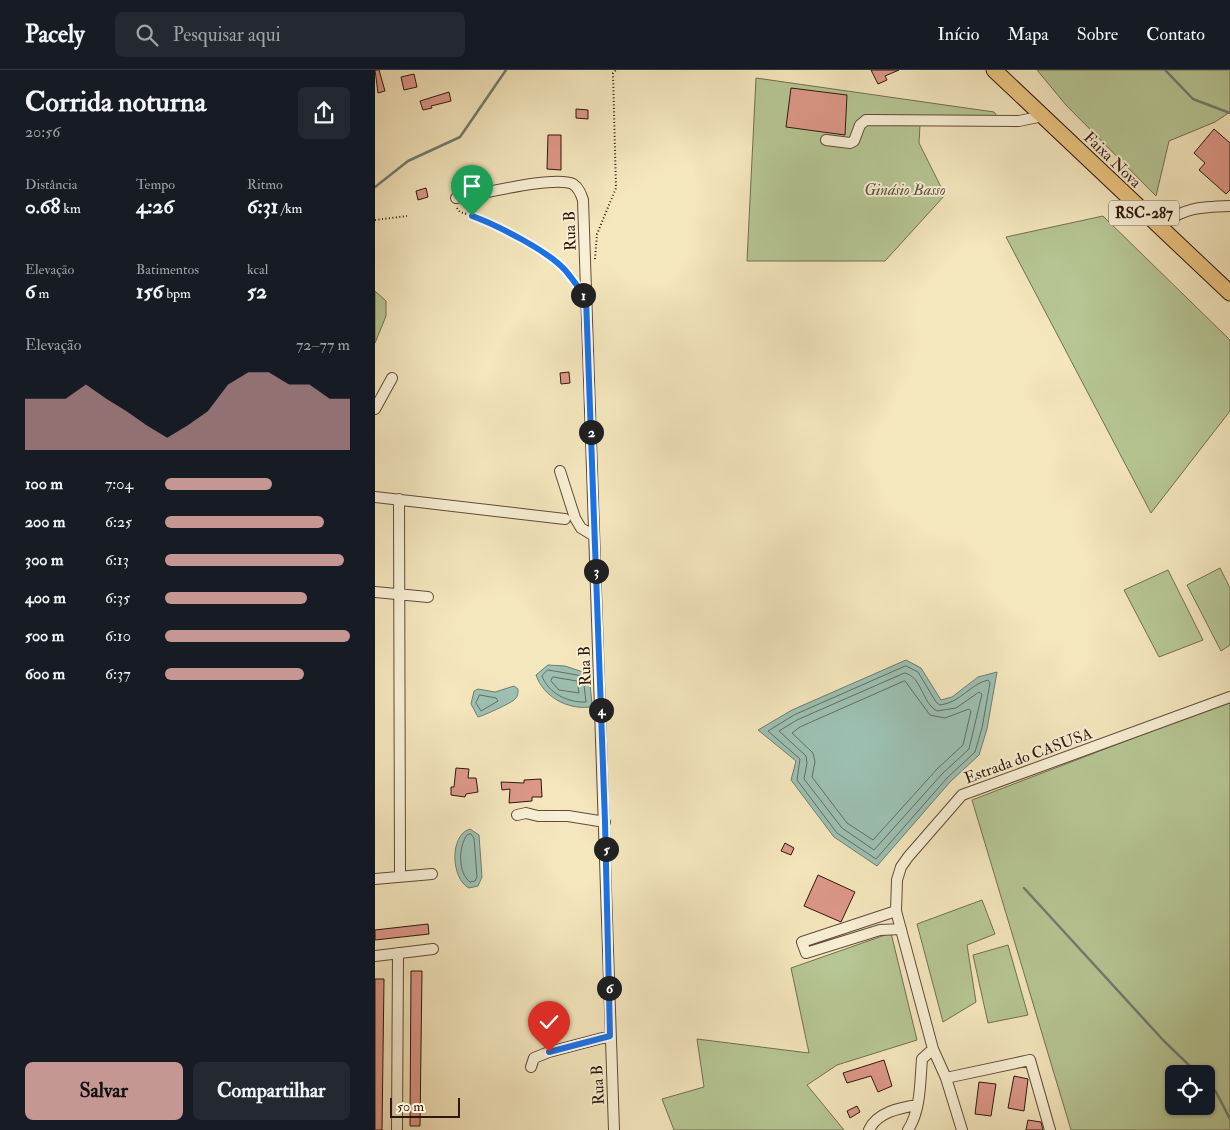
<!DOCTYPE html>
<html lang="pt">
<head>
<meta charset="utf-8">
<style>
	:root { --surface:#171b24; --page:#242831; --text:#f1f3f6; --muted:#9ea1a6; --line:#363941; --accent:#c59692 }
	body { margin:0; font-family:"IM FELL Double Pica",serif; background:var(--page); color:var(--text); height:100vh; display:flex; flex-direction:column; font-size:19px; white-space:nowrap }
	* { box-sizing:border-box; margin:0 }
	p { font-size:16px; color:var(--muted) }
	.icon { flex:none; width:28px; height:28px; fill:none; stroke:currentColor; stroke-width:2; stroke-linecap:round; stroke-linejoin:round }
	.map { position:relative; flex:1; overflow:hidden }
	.sheet { display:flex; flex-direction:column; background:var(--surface); width:375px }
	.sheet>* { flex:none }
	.controls { position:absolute; left:790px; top:995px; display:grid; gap:10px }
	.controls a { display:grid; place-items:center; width:50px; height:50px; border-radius:8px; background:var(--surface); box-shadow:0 1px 4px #0004; font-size:25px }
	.scale { position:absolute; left:15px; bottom:12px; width:70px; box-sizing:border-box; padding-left:5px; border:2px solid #2f170d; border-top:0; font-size:14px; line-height:18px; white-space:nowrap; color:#2f170d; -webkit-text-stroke:4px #f8efd4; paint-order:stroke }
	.pin { position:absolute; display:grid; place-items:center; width:42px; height:42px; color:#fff; margin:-51px -21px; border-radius:50% 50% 50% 0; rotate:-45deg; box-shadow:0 0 5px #0007 }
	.pin .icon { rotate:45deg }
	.km { position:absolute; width:25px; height:25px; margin:-12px; border-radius:50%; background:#222; color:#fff; font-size:14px; line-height:25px; text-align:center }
	.round { display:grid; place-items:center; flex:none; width:52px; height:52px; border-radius:8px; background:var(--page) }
	.summary { display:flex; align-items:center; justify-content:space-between; height:85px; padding:0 25px }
	h1 { font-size:28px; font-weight:800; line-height:38px }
	.figures { display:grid; grid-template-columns:repeat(3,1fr); gap:8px; height:85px; padding:5px 25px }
	.figures div { display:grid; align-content:center }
	.figures b { font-size:21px; font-weight:800 }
	.figures small { font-size:14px; font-weight:400 }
	.figures p { font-size:14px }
	.chart { height:140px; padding:10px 25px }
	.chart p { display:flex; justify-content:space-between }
	.chart svg { width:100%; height:90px; margin-top:5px; fill:var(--accent); opacity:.7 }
	.button { display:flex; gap:10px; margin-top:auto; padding:10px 25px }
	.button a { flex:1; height:58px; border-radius:8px; background:var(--accent); color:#111; font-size:20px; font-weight:800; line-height:58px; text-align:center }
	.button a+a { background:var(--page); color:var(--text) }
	ul { padding:0 25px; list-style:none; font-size:16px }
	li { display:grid; grid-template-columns:80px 60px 1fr; align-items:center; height:38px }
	li i { height:12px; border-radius:6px; background:var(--accent) }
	header { display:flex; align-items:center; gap:30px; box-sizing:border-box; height:70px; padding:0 25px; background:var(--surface); border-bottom:1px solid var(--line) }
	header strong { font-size:24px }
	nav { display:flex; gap:28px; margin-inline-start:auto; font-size:18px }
	.search { width:350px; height:45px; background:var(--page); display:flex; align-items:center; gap:12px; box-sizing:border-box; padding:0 18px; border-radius:8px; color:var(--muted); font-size:19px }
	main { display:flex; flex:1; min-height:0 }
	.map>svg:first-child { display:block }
</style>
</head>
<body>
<header>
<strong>Pacely</strong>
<div class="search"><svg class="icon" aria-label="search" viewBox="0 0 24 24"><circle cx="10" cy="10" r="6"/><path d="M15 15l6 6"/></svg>Pesquisar aqui</div>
<nav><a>Início</a><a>Mapa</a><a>Sobre</a><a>Contato</a></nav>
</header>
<main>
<section class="sheet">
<div class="summary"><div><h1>Corrida noturna</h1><p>20:56</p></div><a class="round"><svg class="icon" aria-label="share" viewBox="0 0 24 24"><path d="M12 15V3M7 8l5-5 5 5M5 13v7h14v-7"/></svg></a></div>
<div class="figures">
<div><p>Distância</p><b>0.68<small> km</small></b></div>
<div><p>Tempo</p><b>4:26</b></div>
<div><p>Ritmo</p><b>6:31<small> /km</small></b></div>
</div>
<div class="figures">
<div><p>Elevação</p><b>6<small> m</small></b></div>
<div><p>Batimentos</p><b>156<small> bpm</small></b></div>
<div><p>kcal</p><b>52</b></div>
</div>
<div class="chart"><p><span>Elevação</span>72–77 m</p>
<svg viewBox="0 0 160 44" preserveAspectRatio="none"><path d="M0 44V19L10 19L20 19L30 12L40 19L50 25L60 32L70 38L80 32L90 25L100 12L110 6L120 6L130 12L140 12L150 19L160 19V44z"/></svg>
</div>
<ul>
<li><b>100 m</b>7:04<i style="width:58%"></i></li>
<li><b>200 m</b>6:25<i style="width:86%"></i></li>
<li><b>300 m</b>6:13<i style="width:97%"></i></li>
<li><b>400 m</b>6:35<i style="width:77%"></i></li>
<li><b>500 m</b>6:10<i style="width:100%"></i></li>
<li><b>600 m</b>6:37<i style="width:75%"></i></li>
</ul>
<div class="button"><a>Salvar</a><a>Compartilhar</a></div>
</section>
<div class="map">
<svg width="855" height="1060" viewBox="0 0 855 1060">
	<rect width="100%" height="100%" fill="#f4e6bd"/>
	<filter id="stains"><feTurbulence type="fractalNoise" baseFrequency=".004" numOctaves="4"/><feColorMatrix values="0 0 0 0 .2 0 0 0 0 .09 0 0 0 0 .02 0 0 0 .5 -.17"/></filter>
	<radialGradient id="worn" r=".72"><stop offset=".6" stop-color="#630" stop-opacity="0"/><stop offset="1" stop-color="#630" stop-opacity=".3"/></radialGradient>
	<path fill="#b6c694" stroke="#726e50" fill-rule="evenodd" d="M662 0H855V42L840 52 794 71 781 126 691 35Z
		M381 8 619 42 629 55H545L544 73 570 125 510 191H372Z
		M728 146 855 270V341L776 443 631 167Z
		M0 221 11 231V246L0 273Z
		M845 498 855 518V575L846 581 812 515Z
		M793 500 828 570 784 587 749 520Z
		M855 631V1060H696L597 730ZM799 1004H831V1036H799Z
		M607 830 620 864 592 875 601 932 568 952 542 854Z
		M516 863 542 970 462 995 432 1015 469 1060H299L287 1029 329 1017 322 969 434 983 416 898Z
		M633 875 653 945 613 953 598 885Z"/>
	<path fill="#9cc0b2" stroke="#707c70" d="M531 590 546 598 566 630 577 627 603 607 622 602 612 659 604 685 575 712 502 796 459 767 416 710 421 691 383 660 417 640Z
		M173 595 190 596 214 604 217 634 215 637C192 640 168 626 161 605Z
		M139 616 143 619C143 623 143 627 139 630 136 633 108 646 103 647L96 634 99 621 103 619 120 622Z
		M95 759 104 765 107 807 103 816 94 818C76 809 74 765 95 759Z"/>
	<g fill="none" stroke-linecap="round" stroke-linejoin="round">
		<path stroke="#666c60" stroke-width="1" d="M531 596 543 602 561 632 565 635C585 633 595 614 613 610L615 613 607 658 600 682 572 708 501 789 462 763 422 710 425 689 393 661 419 645Z
			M173 600 208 606 211 632C193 633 173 623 167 606Z
			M530 603C547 607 547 633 562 641L581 638 604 622 607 624 594 679 567 704 499 780 467 758 429 709 432 693 431 686 404 661 422 650Z
			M178 607 202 611 204 623 184 620 176 611Z
			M530 611 555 645 570 648 594 639 596 641 588 675 562 699 498 770 472 753 437 707 440 692 438 683 417 663 425 657Z
			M105 625 121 628 123 631 106 641 101 633Z
			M96 764 99 768 102 807 100 811 95 812C83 803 83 777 92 765Z"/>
		<path stroke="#707c70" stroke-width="2.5" d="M790 0 818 29 855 43
			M0 117 33 91 85 67 131 0
			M649 818 788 970 823 1004
			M831 1012 841 1022 855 1049"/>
	</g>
	<path fill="#dd9889" stroke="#2f170d" d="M0 0H4L10 21 3 23Z
		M496 0H524L510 6 512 10 503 14Z
		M39 4 42 17 29 20 26 7Z
		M416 18 472 25 470 65 411 57Z
		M74 22 76 31 56 36 57 38 48 40 45 31Z
		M201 39 213 40V49L201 48Z
		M839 59 855 73V120L851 124 824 100 830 93 819 83Z
		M173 65H186V100L172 99Z
		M51 118 53 127 43 130 41 121Z
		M194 302 195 313 186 314 185 303Z
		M81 698 94 699 93 708H101L103 722 91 724 90 727 76 725V717H79Z
		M166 709 167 727H157V731L134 733 135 719 127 720 126 712 149 713V710Z
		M410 773 419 778 416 785 406 781Z
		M443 805 480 822 466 852 429 836Z
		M53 854 54 864 0 870V860Z
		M36 901H47L45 1056H35Z
		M0 909H9L7 1060H0Z
		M509 990 517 1016 503 1022 496 1006 472 1013 468 1003Z
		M639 1006 653 1009 649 1041 633 1038Z
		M604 1012 621 1014 616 1046 600 1044Z
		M482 1036 485 1042 475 1048 472 1041Z
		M653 1050 666 1052 668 1060H651Z"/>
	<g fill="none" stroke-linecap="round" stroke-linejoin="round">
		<g stroke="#604b39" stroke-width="12">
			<path id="minor" d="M451 70 475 73 479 71 485 55 491 50 644 51 668 46
				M81 128C104 125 179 105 198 114 204 118 206 124 208 130L239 1060
				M783 155C812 138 821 137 855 136
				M0 339 17 308
				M185 401 200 448 206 458 219 466
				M0 427 190 449
				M24 429 25 806
				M0 522 53 527
				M142 745 151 743 163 746H193L230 752
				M0 809 57 804
				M521 841 427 872 431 883 505 860 526 859
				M0 886 58 879
				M156 997 159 988 174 982 235 966
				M571 1008 558 979 521 841 522 810 526 797 533 787 587 725 855 627
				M22 1060 23 883
				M494 1060C502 1042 525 1038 542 1035
				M533 1060C546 1040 545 1012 547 989L558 979
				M587 1060 571 1008 655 990 675 1060"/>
		</g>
		<g stroke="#2f170d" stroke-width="17">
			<path id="highway" d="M619 0 855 223"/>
		</g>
		<path stroke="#2f170d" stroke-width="2" stroke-dasharray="1 2.5" stroke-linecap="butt" d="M82 138 85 142C126 154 176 181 201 216
			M0 150 32 146
			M220 189 222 164 241 118 238 3 241 0"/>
		<use href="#minor" stroke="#f8efd4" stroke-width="10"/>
		<use href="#highway" stroke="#eac37e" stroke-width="15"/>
	</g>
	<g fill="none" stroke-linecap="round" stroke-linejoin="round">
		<g stroke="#fff" stroke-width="10">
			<path id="route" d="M97 146C122 155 173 181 190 200 198 209 204 219 211 228L230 752 235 966 174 982"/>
		</g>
		<use href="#route" stroke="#1a73e8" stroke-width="6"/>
	</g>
	<g text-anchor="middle" stroke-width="4" stroke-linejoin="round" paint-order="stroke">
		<rect fill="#f8efd4" stroke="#6b5849" stroke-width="1" x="734" y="130.5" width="70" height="25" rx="4"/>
		<g font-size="15" font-weight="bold" fill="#2f170d">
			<text x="769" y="148">RSC-287</text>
		</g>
		<g font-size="16" fill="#2f170d" stroke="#f8efd4">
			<text transform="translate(738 89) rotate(44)" y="6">Faixa Nova</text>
			<text transform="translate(194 161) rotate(-92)" y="6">Rua B</text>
			<text transform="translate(209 596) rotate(-92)" y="6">Rua B</text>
			<text transform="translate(653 685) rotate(-20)" y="6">Estrada do CASUSA</text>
			<text transform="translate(222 1015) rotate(-93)" y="6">Rua B</text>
		</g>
		<g font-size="16" font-style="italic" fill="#5e543c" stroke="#f8efd4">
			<text x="530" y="125">Ginásio Basso</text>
		</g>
	</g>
	<rect width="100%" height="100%" filter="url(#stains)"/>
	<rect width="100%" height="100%" fill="url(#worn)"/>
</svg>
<div class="controls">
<a><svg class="icon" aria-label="locate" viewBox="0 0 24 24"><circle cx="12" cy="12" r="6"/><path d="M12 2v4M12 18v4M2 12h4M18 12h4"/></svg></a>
</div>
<div class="scale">50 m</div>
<div class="pin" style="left:97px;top:146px;background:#1e9e55"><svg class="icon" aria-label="arrive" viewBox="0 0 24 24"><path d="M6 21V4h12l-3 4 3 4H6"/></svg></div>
<div class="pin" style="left:174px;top:982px;background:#d93025"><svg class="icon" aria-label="check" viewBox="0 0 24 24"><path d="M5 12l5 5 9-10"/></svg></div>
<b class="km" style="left:208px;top:225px">1</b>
<b class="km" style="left:216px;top:362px">2</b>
<b class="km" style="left:221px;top:501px">3</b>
<b class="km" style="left:226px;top:640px">4</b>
<b class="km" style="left:231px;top:779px">5</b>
<b class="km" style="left:234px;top:918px">6</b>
</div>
</main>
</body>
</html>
